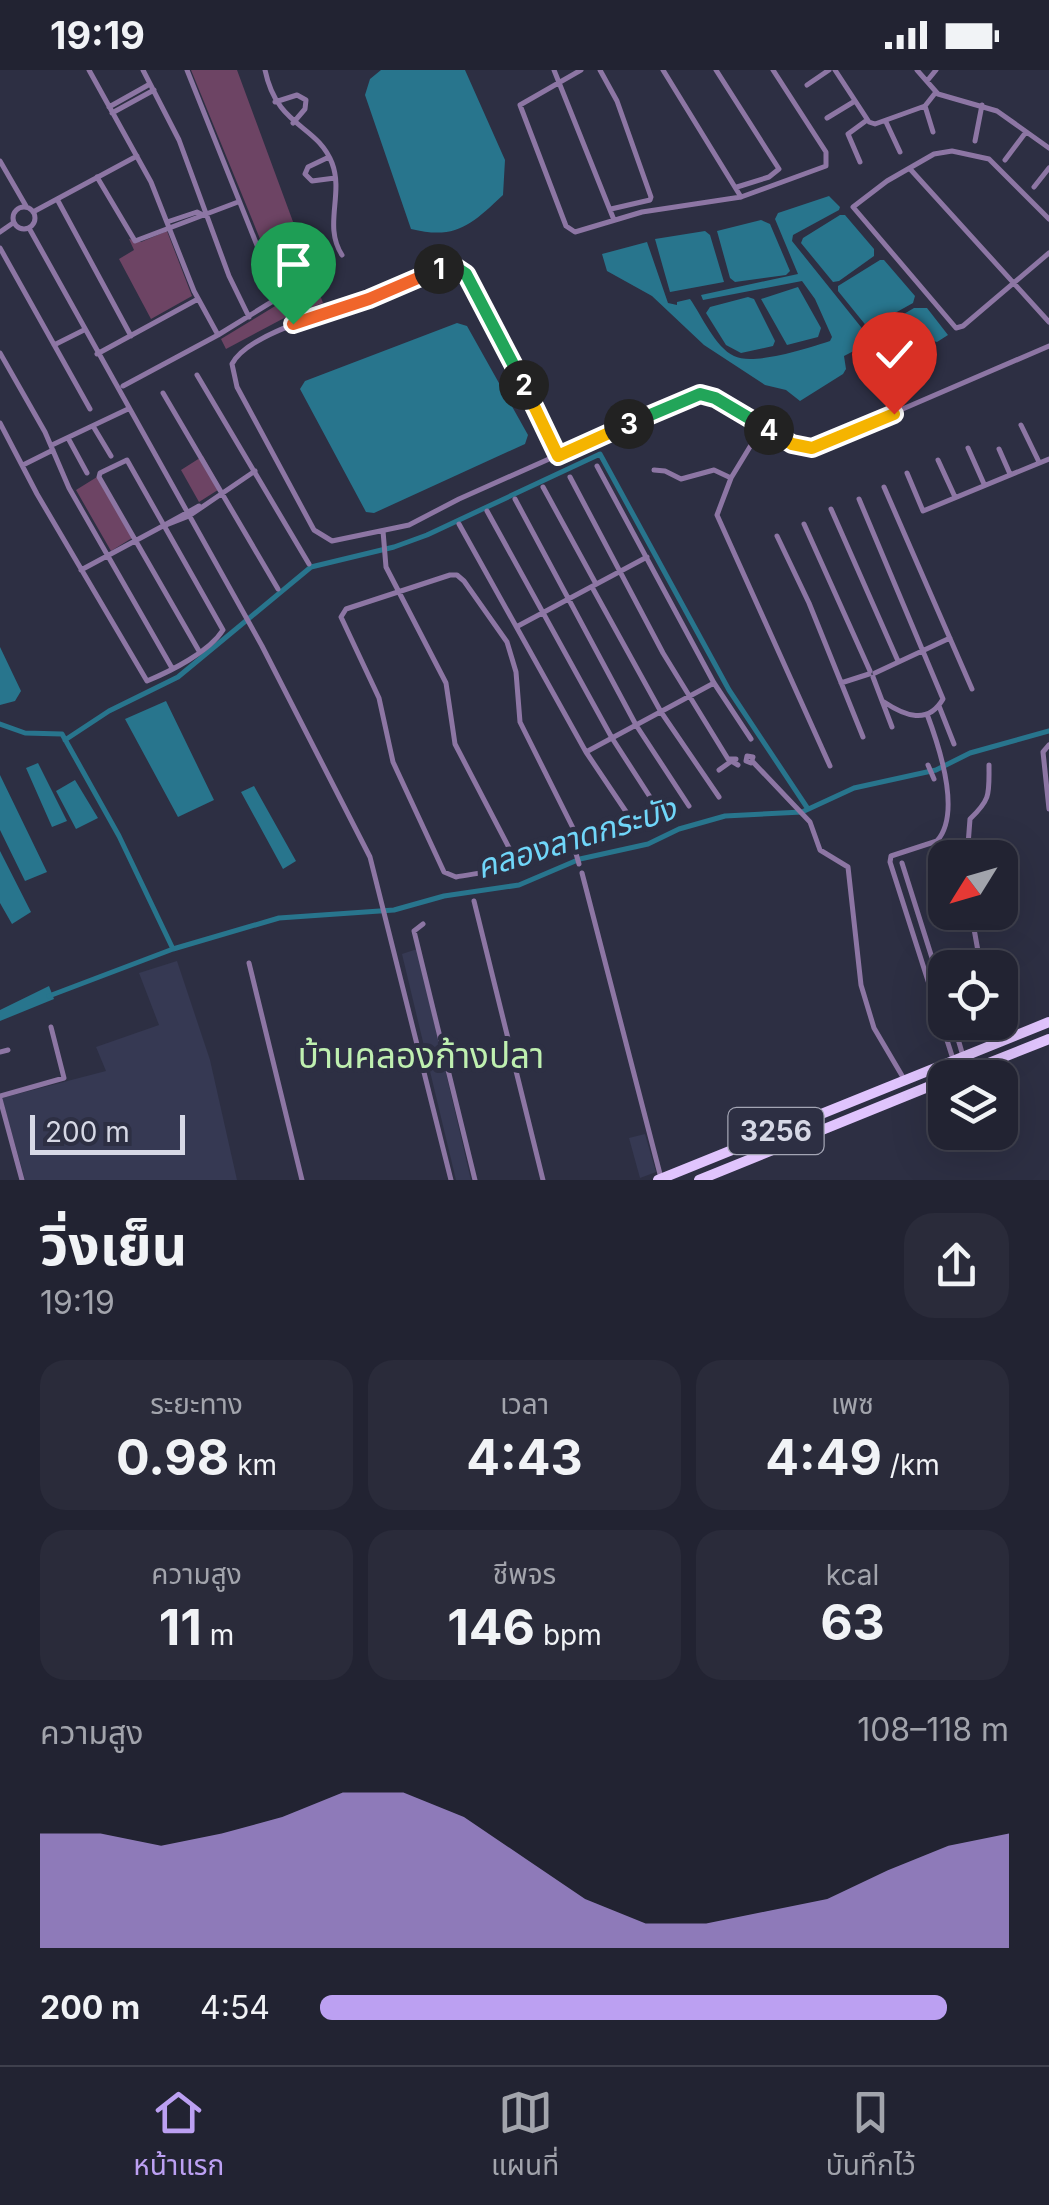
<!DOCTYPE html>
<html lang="th">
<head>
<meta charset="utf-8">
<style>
	:root { --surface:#222332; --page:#2a2b3a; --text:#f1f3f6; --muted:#a2a4ac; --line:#3f404d; --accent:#bca0f2 }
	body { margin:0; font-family:Inter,"Noto Sans Thai",sans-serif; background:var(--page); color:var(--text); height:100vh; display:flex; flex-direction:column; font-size:38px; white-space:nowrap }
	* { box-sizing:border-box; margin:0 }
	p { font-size:32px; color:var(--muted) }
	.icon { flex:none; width:55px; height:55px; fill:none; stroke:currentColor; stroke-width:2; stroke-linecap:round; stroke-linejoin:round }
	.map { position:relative; height:1110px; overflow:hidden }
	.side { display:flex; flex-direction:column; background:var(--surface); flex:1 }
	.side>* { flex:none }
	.needle { width:65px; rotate:233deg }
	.buttons { position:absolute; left:928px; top:770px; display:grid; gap:20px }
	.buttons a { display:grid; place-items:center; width:90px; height:90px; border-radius:20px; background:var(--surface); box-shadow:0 10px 40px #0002,0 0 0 2px var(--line); font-size:50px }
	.scale { position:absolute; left:30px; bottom:25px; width:155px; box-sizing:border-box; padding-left:10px; border:5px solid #d6d8e5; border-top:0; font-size:28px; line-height:35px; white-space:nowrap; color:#d6d8e5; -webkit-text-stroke:8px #2d2f43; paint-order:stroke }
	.pin { position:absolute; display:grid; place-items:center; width:85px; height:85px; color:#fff; margin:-102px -42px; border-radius:50% 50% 50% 0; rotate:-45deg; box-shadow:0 0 10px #0007 }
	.pin .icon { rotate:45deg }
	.km { position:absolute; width:50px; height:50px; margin:-25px; border-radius:50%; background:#222; color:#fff; font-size:28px; line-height:50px; text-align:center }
	.round { display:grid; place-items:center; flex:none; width:105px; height:105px; border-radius:30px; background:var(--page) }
	.overview { display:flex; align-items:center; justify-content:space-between; height:170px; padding:0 40px }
	h1 { font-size:55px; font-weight:700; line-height:75px }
	.figures { display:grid; grid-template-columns:repeat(3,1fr); gap:15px; height:170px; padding:10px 40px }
	.figures div { display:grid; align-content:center; border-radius:25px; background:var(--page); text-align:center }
	.figures b { font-size:50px; font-weight:700 }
	.figures small { font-size:28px; font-weight:400 }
	.figures p { font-size:28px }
	.chart { height:280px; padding:20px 40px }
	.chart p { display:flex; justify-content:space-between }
	.chart svg { width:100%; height:180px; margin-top:10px; fill:var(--accent); opacity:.7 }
	ul { padding:0 40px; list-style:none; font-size:32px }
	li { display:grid; grid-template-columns:160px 120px 1fr; align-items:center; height:75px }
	li i { height:25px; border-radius:12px; background:var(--accent) }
	.status { display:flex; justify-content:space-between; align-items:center; height:70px; padding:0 50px; background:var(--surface); direction:ltr }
	.status svg { height:28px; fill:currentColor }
	.tabs { display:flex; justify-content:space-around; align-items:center; height:140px; border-top:2px solid var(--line); background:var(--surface); font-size:28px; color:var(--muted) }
	.tabs a { display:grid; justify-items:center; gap:5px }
	.tabs .selected { color:var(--accent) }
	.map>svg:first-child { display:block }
</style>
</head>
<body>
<div class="status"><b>19:19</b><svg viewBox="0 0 49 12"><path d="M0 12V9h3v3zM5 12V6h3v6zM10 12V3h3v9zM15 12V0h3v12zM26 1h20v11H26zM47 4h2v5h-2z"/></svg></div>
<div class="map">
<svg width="1049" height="1110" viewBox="0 0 1049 1110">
	<rect width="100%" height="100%" fill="#2d2f43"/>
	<path fill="#363953" d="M417 879 471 1110H456L402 884Z
		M177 891 210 990 237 1110H25L2 1028 106 1001 96 977 159 955 139 903Z
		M645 1064 656 1102 640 1108 629 1068Z"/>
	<path fill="#6d4464" d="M191 0H237L323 233 288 246 226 279 221 269 285 230Z
		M167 161 192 226 151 249 119 189 134 180 129 169 141 172Z
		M203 386 221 418 199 432 181 400Z
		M97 407 132 468 111 481 76 420Z"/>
	<path fill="#28758d" d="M381 0H465L505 90 503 125C471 155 456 170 411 159L365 25 370 9Z
		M829 126 840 137 839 140 793 165 792 171 865 262 870 264 914 238H927L948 265 937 272C895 260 881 267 844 286L846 299 843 304 800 331 786 320 765 315 704 275 652 226 607 201 602 184 647 172 668 233 677 235V232L690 229C702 246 715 277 734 286 753 296 809 278 830 271L832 267 815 229 802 211 703 230 701 225 798 204 775 149 778 143Z
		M840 145H845L874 179V186L839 211 833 212 801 173 803 168Z
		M761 150 770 154 790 201 786 205 735 212 730 208 717 161Z
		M705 161 710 165 724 212 670 222 655 169Z
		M880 190H884L915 226 913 233 868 258 838 221V216Z
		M798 217 821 258 818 267 787 275 761 229Z
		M748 227 754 229 775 271 773 276 741 283 726 275 706 243 710 237Z
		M457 253 467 256 528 365 525 374 374 443 366 442 300 319 305 311Z
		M0 577 21 621 15 631 0 635Z
		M166 631 214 730 178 747 125 649Z
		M38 693 67 751 52 757 26 698Z
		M0 705 47 802 25 811 0 760Z
		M75 710 98 748 76 759 56 721Z
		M254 716 296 791 283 799 241 722Z
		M0 781 31 842 12 854 0 833Z
		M49 916 54 929 0 951V940Z"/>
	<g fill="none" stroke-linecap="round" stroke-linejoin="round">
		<path stroke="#28758d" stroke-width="5" d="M0 654 25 663 62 664 119 766 173 879
			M65 670 109 641 178 607 311 497 394 477 427 465 600 384 729 620 808 739
			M49 926 173 879 279 848 394 840 444 826 519 815 580 789 648 774 679 759 725 746 802 742 854 718 936 700 970 683 1049 661"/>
		<path stroke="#8d76a4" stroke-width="5" d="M89 0 151 112 194 221 218 265
			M143 0 179 70 229 206 249 247
			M265 0C277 58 317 54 332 93 344 124 323 156 342 185
			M554 0 614 150
			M581 0 520 35 566 156 575 162 642 142 741 127 826 96V82L773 0
			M600 0 617 31 651 127 650 130 611 139
			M663 0 741 127
			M716 0 779 99 769 107 737 117
			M835 0 869 52 875 54 925 36 936 22
			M917 0 938 24 997 41 1049 78
			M927 11 936 0
			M807 15 829 0
			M275 32 297 25 306 30 305 39 293 53
			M925 36 933 62
			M109 37 150 14
			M112 43 154 20
			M827 48 855 31
			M886 52 900 82
			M975 71 982 35
			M329 87 308 97 305 104 312 111 335 108
			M1005 90 1026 62
			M0 91 26 136
			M860 92 848 64 867 50
			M911 100 1049 252
			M97 107 135 171 238 132
			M1034 117 1049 98
			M57 129 131 266
			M13 148a11 11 0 1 1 22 0a11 11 0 1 1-22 0Z
			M33 142 137 86
			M1049 149 989 89 952 81 934 84 887 111 853 137 956 258 963 256 1049 183
			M167 152 197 142 201 144
			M29 158 262 576 370 787 451 1110
			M0 162 13 153
			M0 178 90 339
			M54 275 84 260
			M0 283 45 362 69 418 172 598
			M97 284 198 229
			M874 296 894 344
			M197 305 309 494
			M123 316 218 265 278 228 187 0
			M163 323 278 519
			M0 353 37 424 147 611C171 601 209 582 223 560L127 390 100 403 99 407 199 581
			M1021 355 1039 392
			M93 356 111 386
			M762 357 731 408 717 445 830 696
			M68 368 87 403
			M52 375 128 339
			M968 378 984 414
			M999 379 1010 404
			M559 386 466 203 454 197H445C418 208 392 220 365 230 332 242 248 263 232 294L237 317 314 460 332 471 409 455 459 429 693 325C737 321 768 378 812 378L1049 276
			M938 390 955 427
			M23 395 53 380
			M597 396 714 613 751 669
			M654 400 665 401 681 409 714 400 731 408
			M907 403 923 441 1049 389
			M570 407 663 583 728 689
			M543 417 596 514
			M884 417 972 619
			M515 429 636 655 689 736
			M859 429 943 629C928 655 905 646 884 632
			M199 436 161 457 189 446 255 401
			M831 439 898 591
			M487 441 612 668 661 744
			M459 454 586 682 635 755
			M804 454 870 601
			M383 461 386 497 446 613 455 674 518 795
			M777 466 809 533 863 667
			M81 500 161 457
			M450 505H457L464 511 507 572 516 602 520 652 574 760C563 795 487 801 456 807L444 802 393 692 379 628 341 547 346 539Z
			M592 517 661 642 719 727
			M518 556 647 487
			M875 603 950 568
			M873 607 892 657
			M841 613 869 604
			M939 636 954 674
			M927 644C939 676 962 743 937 771L891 786 890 792 953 989
			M1049 675 1043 682 1049 739
			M586 682 714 613
			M747 686 753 687 751 693 746 691Z
			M736 689H728L738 695
			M753 692 810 752 820 780 848 797 861 915 874 958 904 1009
			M928 695 934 709
			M719 700 733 690
			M575 780 579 794
			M967 788 970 749C991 729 989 724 989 695
			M902 793 945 929
			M582 803 661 1108
			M474 831 543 1110
			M971 842 981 898
			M423 854 414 861 475 1110
			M249 893 302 1110
			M953 952 963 986
			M990 952 994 973
			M0 982 8 980
			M0 1026 64 1008 51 957
			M0 1029 22 1110"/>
		<path stroke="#e0c4fd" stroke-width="10" d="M951 1008 1049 969
			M658 1110 1049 952
			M699 1110 945 1010"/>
	</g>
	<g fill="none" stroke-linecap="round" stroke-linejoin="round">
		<g stroke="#fff" stroke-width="20">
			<path id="split-1" d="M293 254 369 229 439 199"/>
		</g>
		<g stroke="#fff" stroke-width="20">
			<path id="split-2" d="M439 199 454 196 466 204 524 315"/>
		</g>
		<g stroke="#fff" stroke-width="20">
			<path id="split-3" d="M524 315 558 386 629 354"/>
		</g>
		<g stroke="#fff" stroke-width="20">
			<path id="split-4" d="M629 354 700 324 715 328 769 360"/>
		</g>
		<g stroke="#fff" stroke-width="20">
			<path id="split-5" d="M769 360 792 374 812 378 894 344"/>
		</g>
		<use href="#split-1" stroke="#f0652b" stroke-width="12"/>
		<use href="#split-2" stroke="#22a559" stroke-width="12"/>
		<use href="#split-3" stroke="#f5b400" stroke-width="12"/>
		<use href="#split-4" stroke="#22a559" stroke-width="12"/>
		<use href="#split-5" stroke="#f5b400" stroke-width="12"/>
	</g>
	<g text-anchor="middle" stroke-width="10" stroke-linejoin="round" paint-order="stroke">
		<rect fill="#2d2f43" stroke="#a3a5b4" stroke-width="2.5" x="728.5" y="1038" width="95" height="46" rx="8"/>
		<g font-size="28" font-weight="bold" fill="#d6d8e5">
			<text x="776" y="1071">3256</text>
		</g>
		<g font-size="32" font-style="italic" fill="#70d6f9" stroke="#2d2f43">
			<text transform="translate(576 768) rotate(-17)" y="11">คลองลาดกระบัง</text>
		</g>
		<g font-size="35" fill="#bff0b0" stroke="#2d2f43">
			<text x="421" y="998">บ้านคลองก้างปลา</text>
		</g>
	</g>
</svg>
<div class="buttons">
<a><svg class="needle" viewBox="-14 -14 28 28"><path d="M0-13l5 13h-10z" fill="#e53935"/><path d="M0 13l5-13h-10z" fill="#a2a4ac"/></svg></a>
<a><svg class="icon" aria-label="locate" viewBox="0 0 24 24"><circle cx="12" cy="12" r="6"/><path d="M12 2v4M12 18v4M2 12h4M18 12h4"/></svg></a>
<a><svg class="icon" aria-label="layers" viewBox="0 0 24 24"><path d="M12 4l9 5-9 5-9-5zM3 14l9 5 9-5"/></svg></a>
</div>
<div class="scale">200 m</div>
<div class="pin" style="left:293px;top:254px;background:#1e9e55"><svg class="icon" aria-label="arrive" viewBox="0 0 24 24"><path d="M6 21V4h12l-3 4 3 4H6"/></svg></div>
<div class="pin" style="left:894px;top:344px;background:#d93025"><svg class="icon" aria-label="check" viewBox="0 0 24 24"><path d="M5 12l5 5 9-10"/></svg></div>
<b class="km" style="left:439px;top:199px">1</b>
<b class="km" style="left:524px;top:315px">2</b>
<b class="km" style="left:629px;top:354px">3</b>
<b class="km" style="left:769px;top:360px">4</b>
</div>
<section class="side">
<div class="overview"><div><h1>วิ่งเย็น</h1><p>19:19</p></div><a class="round"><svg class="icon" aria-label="share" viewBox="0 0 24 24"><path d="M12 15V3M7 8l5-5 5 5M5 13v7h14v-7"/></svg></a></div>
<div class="figures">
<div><p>ระยะทาง</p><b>0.98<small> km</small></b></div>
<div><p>เวลา</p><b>4:43</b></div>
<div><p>เพซ</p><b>4:49<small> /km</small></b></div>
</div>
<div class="figures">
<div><p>ความสูง</p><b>11<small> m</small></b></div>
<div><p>ชีพจร</p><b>146<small> bpm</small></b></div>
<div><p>kcal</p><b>63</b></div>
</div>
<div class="chart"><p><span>ความสูง</span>108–118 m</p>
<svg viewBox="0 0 160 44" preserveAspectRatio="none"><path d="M0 44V16L10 16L20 19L30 16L40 12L50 6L60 6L70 12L80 22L90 32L100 38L110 38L120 35L130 32L140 25L150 19L160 16V44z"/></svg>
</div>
<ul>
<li><b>200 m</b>4:54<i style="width:91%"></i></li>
</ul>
</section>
<nav class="tabs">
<a class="selected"><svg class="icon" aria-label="home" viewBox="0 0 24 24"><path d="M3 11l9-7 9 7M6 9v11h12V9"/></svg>หน้าแรก</a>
<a><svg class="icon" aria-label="map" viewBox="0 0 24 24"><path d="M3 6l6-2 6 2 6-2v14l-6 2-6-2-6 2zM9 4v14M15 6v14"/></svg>แผนที่</a>
<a><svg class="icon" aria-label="saved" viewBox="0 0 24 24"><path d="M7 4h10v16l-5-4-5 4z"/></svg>บันทึกไว้</a>
</nav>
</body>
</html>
